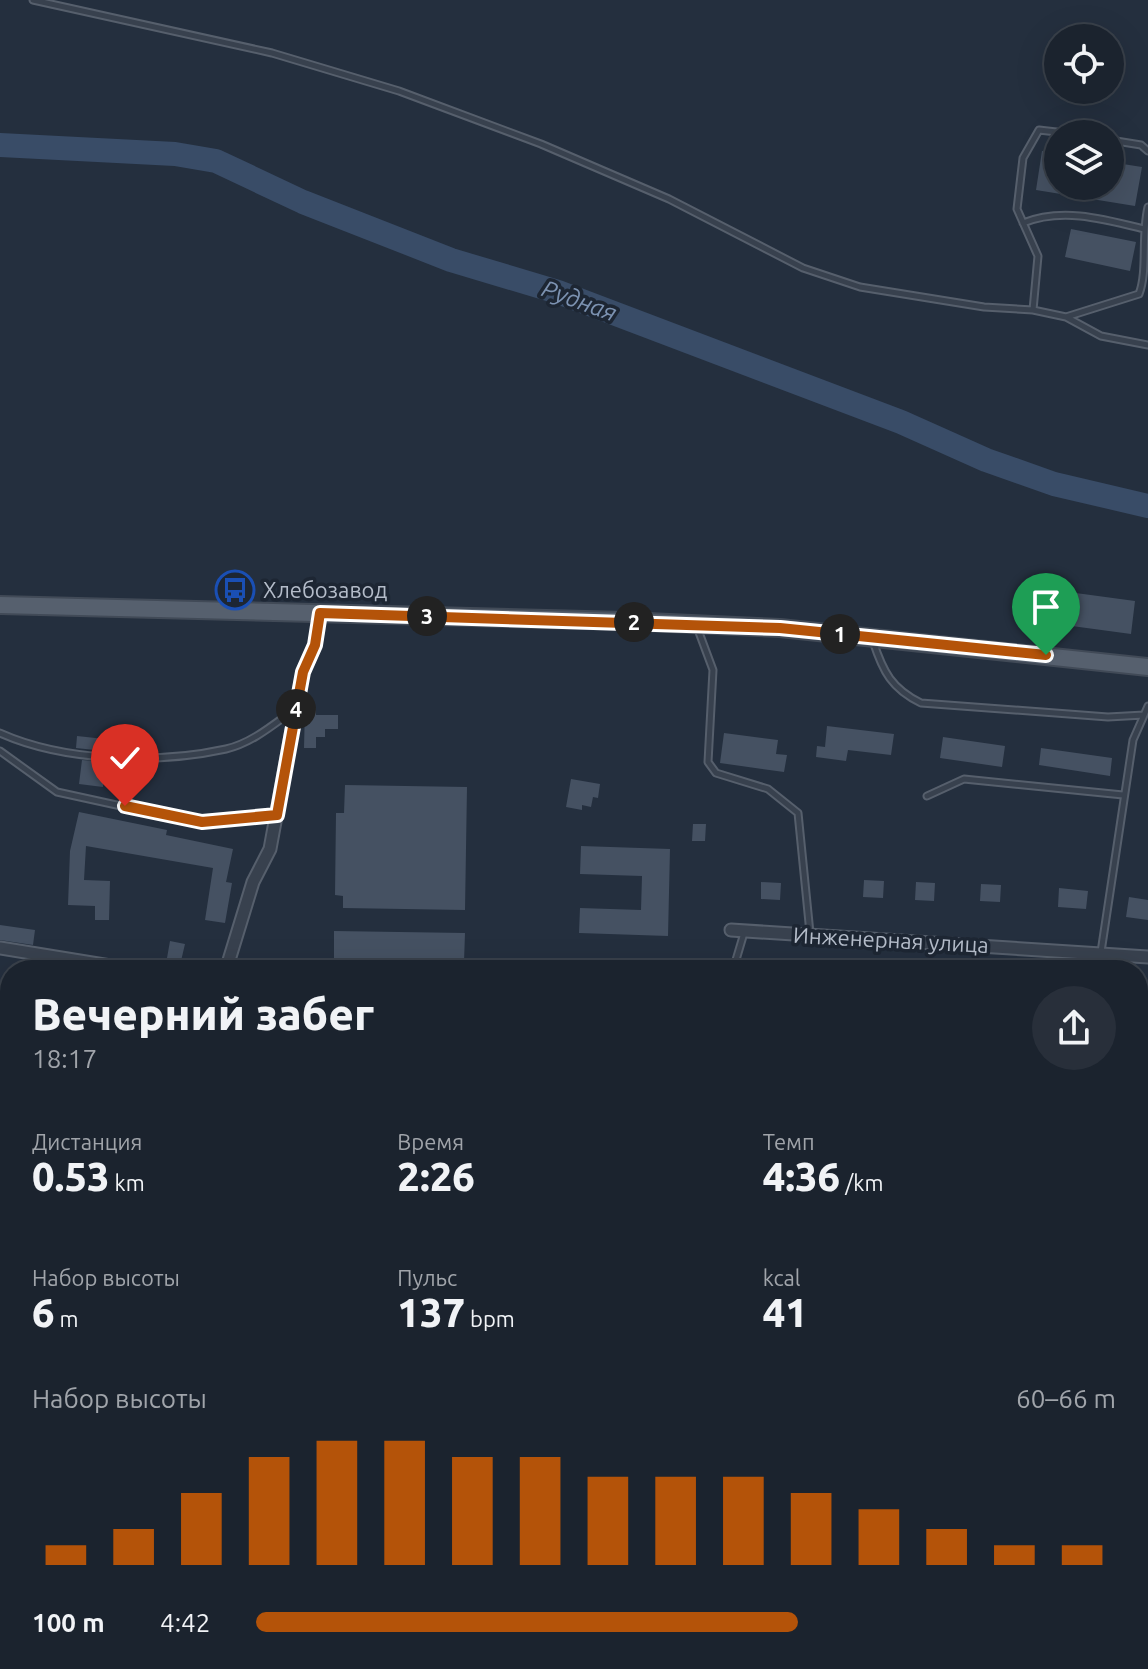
<!DOCTYPE html>
<html lang="ru">
<head>
<meta charset="utf-8">
<style>
	:root { --surface:#1b232e; --page:#282f3a; --text:#f1f3f6; --muted:#a0a4aa; --line:#39404a; --accent:#b45309 }
	body { margin:0; font-family:Ubuntu,sans-serif; background:var(--page); color:var(--text); height:100vh; display:flex; flex-direction:column; font-size:30px; white-space:nowrap }
	* { box-sizing:border-box; margin:0 }
	p { font-size:26px; color:var(--muted) }
	.icon { flex:none; width:44px; height:44px; fill:none; stroke:currentColor; stroke-width:2; stroke-linecap:round; stroke-linejoin:round }
	.map { position:relative; flex:1; overflow:hidden }
	.side { position:absolute; left:0px; top:960px; width:1148px; height:710px; display:flex; flex-direction:column; background:var(--surface); border-radius:32px 32px 0 0; box-shadow:0 8px 32px #0002,0 0 0 2px var(--line) }
	.side>* { flex:none }
	.fabs { position:absolute; left:1044px; top:24px; display:grid; gap:16px }
	.fabs a { display:grid; place-items:center; width:80px; height:80px; border-radius:50%; background:var(--surface); box-shadow:0 8px 32px #0002,0 0 0 2px var(--line); font-size:40px }
	.pin { position:absolute; display:grid; place-items:center; width:68px; height:68px; color:#fff; margin:-82px -34px; border-radius:50% 50% 50% 0; rotate:-45deg; box-shadow:0 0 8px #0007 }
	.pin .icon { rotate:45deg }
	.km { position:absolute; width:40px; height:40px; margin:-20px; border-radius:50%; background:#222; color:#fff; font-size:22px; line-height:40px; text-align:center }
	.round { display:grid; place-items:center; flex:none; width:84px; height:84px; border-radius:42px; background:var(--page) }
	.head { display:flex; align-items:center; justify-content:space-between; height:136px; padding:0 32px }
	h1 { font-size:44px; font-weight:800; line-height:60px }
	.figures { display:grid; grid-template-columns:repeat(3,1fr); gap:12px; height:136px; padding:8px 32px }
	.figures div { display:grid; align-content:center }
	.figures b { font-size:40px; font-weight:800 }
	.figures small { font-size:22px; font-weight:400 }
	.figures p { font-size:22px }
	.chart { height:224px; padding:16px 32px }
	.chart p { display:flex; justify-content:space-between }
	.chart svg { width:100%; height:144px; margin-top:8px; stroke:var(--accent); stroke-width:6 }
	ul { padding:0 32px; list-style:none; font-size:26px }
	li { display:grid; grid-template-columns:128px 96px 1fr; align-items:center; height:60px }
	li i { height:20px; border-radius:10px; background:var(--accent) }
	.map>svg:first-child { display:block }
</style>
</head>
<body>
<div class="map">
<svg width="1148" height="1669" viewBox="0 0 1148 1669">
	<defs>
		<pattern id="forest-crowns" width="20" height="18" patternUnits="userSpaceOnUse" patternTransform="scale(2)"><rect width="20" height="18" fill="#263c3f"/><path d="M2 6a3 3 0 1 1 6 0M12 15a3 3 0 1 1 6 0" fill="none" stroke="#435659"/></pattern>
	</defs>
	<rect width="100%" height="100%" fill="#242f3e"/>
	<path fill="url(#forest-crowns)" d="M0 1311 10 1313V1660H751L754 1669H0Z
		M1138 1562 1148 1563V1669H957L961 1660H1138Z"/>
	<g fill="none" stroke-linecap="round" stroke-linejoin="round">
		<path stroke="#394c67" stroke-width="24" d="M0 145 175 154 216 161 303 202 451 260 558 292 901 422 986 460 1054 484 1148 506"/>
	</g>
	<path fill="#455162" d="M1042 151 1058 153V186H1110V162L1142 167 1135 206 1036 190Z
		M1071 229 1136 242 1130 271 1065 257Z
		M1061 591 1135 601 1131 634 1057 624Z
		M305 707 316 708V715H338V729H325V737H316V748H304Z
		M827 726 894 734 891 755 848 750 846 761 816 757 817 746 825 747Z
		M724 733 778 740 776 754 787 755 784 772 720 763Z
		M77 736 114 740 113 752 76 748Z
		M943 737 1005 746 1002 767 940 758Z
		M1041 748 1112 758 1110 776 1039 765Z
		M82 760 105 762 103 787 79 784Z
		M571 779 600 784 598 798 593 797 591 807 582 805V810L566 807Z
		M345 785 467 787 465 910 343 908V896L335 895 336 813H344Z
		M79 812 167 830 166 835 233 849 226 882 232 883 225 923 205 920 213 868 86 846 84 880 110 881 109 920H95V906L68 905 70 851Z
		M693 824H706L705 841H692Z
		M581 846 670 849 668 936 579 933 580 908 641 910 642 876 580 874Z
		M864 880 884 881 883 898 863 897Z
		M761 882 781 883 780 900 761 899Z
		M916 882 935 883 934 901 915 900Z
		M981 884 1001 885 1000 902 980 901Z
		M1059 888 1088 891 1086 909 1058 907Z
		M1129 897 1148 900V920L1126 917Z
		M0 925 35 930 33 945 0 940Z
		M334 931 465 933 464 962 334 960Z
		M170 941 185 944 181 961 167 958Z"/>
	<g fill="none" stroke-linecap="round" stroke-linejoin="round">
		<g stroke="#565f6c" stroke-width="9">
			<path id="service" d="M33 0 272 53 399 91 541 144 669 199 803 268 860 287 984 307 1033 310 1066 317 1101 336 1148 345
				M1110 140 1141 145 1148 151
				M1023 223C1062 207 1104 219 1144 229
				M1033 310 1038 256 1017 209 1023 158 1039 130 1074 134
				M1066 317 1139 294C1148 271 1141 236 1148 207
				M697 627 713 670 708 762 716 773 768 789 798 813 810 933
				M873 641C883 672 892 689 921 703L1108 717 1144 715
				M0 733C65 762 157 764 226 749 252 743 274 724 295 709
				M0 751 57 792 185 820 276 815
				M927 796 964 779 1123 795
				M1101 952 1133 740 1148 706
				M733 970 744 933
				M1138 1070 1148 1071
				M0 1097H10
				M0 1189 10 1192
				M1138 1301 1148 1307
				M1138 1310H1148
				M1138 1351 1148 1352
				M1138 1377 1148 1366
				M828 1667H950"/>
		</g>
		<g stroke="#565f6c" stroke-width="15">
			<path id="minor" d="M731 930 1148 957
				M0 948 135 970
				M226 970 253 882 270 849 296 708 303 672 315 645 320 613
				M0 1049H10
				M1138 1208H1148"/>
		</g>
		<g stroke="#414a57" stroke-width="20">
			<path id="primary" d="M0 605 625 621 780 628 1148 667"/>
		</g>
		<use href="#service" stroke="#38414e" stroke-width="5"/>
		<use href="#minor" stroke="#38414e" stroke-width="11"/>
		<use href="#primary" stroke="#56606e" stroke-width="16"/>
	</g>
	<g fill="none" stroke-linecap="round" stroke-linejoin="round">
		<g stroke="#fff" stroke-width="16">
			<path id="route" d="M125 806 202 822 277 815 303 672 315 645 320 613 780 628 1046 655"/>
		</g>
		<use href="#route" stroke="#b45309" stroke-width="10"/>
	</g>
	<defs>
		<g id="bus-ring" transform="scale(2)"><circle r="9.5" fill="#1d2633" stroke="#1a4fb4" stroke-width="1.5"/><path d="M-5-6H5V4H4V6H2V4H-2V6H-4V4H-5ZM-3.5-4V0h7V-4ZM-3.5 1.2v1.5H-2V1.2ZM2 1.2v1.5H3.5V1.2Z" fill="#1a4fb4"/></g>
	</defs>
	<g fill-rule="evenodd">
		<use href="#bus-ring" x="235" y="590"/>
	</g>
	<g text-anchor="middle" stroke-width="7" stroke-linejoin="round" paint-order="stroke">
		<g font-size="22" fill="#b4bcc9" stroke="#1d2633" text-anchor="start">
			<text x="263" y="598">Хлебозавод</text>
		</g>
		<g font-size="22" fill="#b4bcc9" stroke="#1d2633">
			<text transform="translate(891 940) rotate(3)" y="8">Инженерная улица</text>
		</g>
		<g font-size="24" font-style="italic" fill="#7c92b1" stroke="#1d2633">
			<text transform="translate(579 301) rotate(20)" y="8">Рудная</text>
		</g>
	</g>
</svg>
<div class="fabs">
<a><svg class="icon" aria-label="locate" viewBox="0 0 24 24"><circle cx="12" cy="12" r="6"/><path d="M12 2v4M12 18v4M2 12h4M18 12h4"/></svg></a>
<a><svg class="icon" aria-label="layers" viewBox="0 0 24 24"><path d="M12 4l9 5-9 5-9-5zM3 14l9 5 9-5"/></svg></a>
</div>
<div class="pin" style="left:1046px;top:655px;background:#1e9e55"><svg class="icon" aria-label="arrive" viewBox="0 0 24 24"><path d="M6 21V4h12l-3 4 3 4H6"/></svg></div>
<div class="pin" style="left:125px;top:806px;background:#d93025"><svg class="icon" aria-label="check" viewBox="0 0 24 24"><path d="M5 12l5 5 9-10"/></svg></div>
<b class="km" style="left:840px;top:634px">1</b>
<b class="km" style="left:634px;top:622px">2</b>
<b class="km" style="left:427px;top:616px">3</b>
<b class="km" style="left:296px;top:709px">4</b>
<section class="side">
<div class="head"><div><h1>Вечерний забег</h1><p>18:17</p></div><a class="round"><svg class="icon" aria-label="share" viewBox="0 0 24 24"><path d="M12 15V3M7 8l5-5 5 5M5 13v7h14v-7"/></svg></a></div>
<div class="figures">
<div><p>Дистанция</p><b>0.53<small> km</small></b></div>
<div><p>Время</p><b>2:26</b></div>
<div><p>Темп</p><b>4:36<small> /km</small></b></div>
</div>
<div class="figures">
<div><p>Набор высоты</p><b>6<small> m</small></b></div>
<div><p>Пульс</p><b>137<small> bpm</small></b></div>
<div><p>kcal</p><b>41</b></div>
</div>
<div class="chart"><p><span>Набор высоты</span>60–66 m</p>
<svg viewBox="0 0 160 44" preserveAspectRatio="none"><path d="M5 44V38M15 44V33M25 44V22M35 44V11M45 44V6M55 44V6M65 44V11M75 44V11M85 44V17M95 44V17M105 44V17M115 44V22M125 44V27M135 44V33M145 44V38M155 44V38"/></svg>
</div>
<ul>
<li><b>100 m</b>4:42<i style="width:63%"></i></li>
</ul>
</section>
</div>
</body>
</html>
